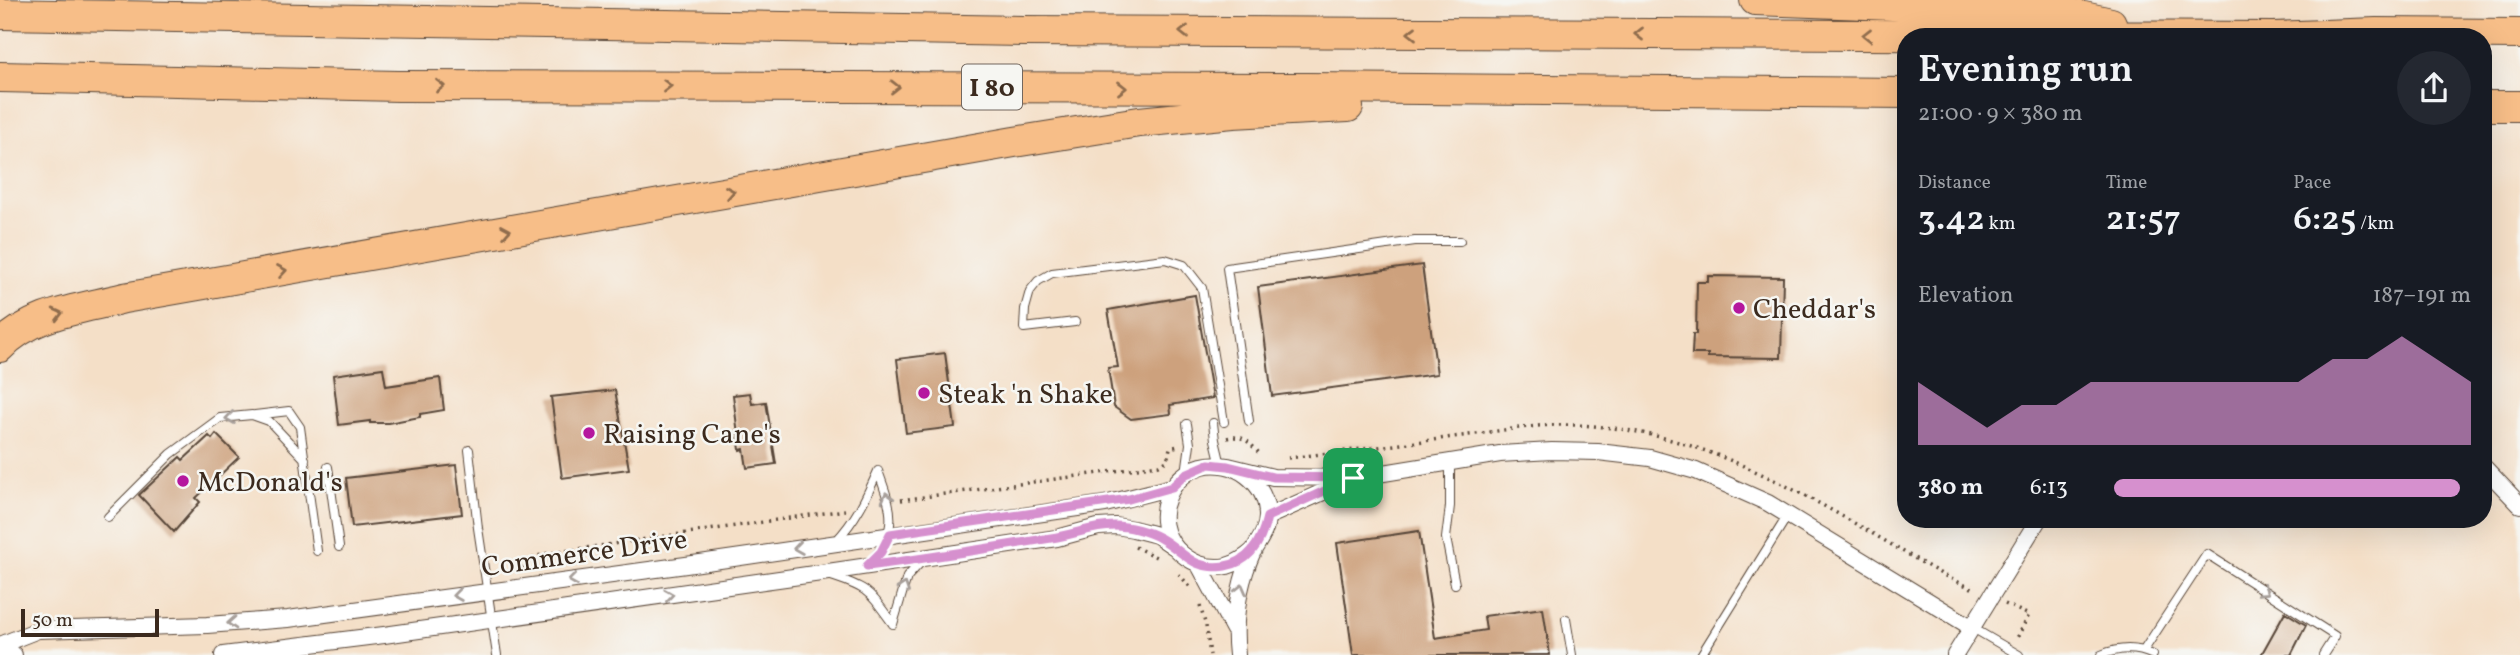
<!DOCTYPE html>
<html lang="en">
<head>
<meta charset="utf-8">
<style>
	:root { --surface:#171b24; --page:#242831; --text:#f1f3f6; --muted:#9ea1a6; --accent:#d690ce }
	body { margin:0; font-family:Vollkorn,serif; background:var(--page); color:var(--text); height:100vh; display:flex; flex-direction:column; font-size:26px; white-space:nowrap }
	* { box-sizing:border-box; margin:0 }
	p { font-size:23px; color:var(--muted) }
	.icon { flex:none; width:38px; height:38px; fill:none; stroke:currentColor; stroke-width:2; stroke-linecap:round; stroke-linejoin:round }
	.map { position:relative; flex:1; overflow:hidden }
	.drawer { position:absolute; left:1897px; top:28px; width:595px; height:500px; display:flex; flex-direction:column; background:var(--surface); border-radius:28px; box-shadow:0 7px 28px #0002 }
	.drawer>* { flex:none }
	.scale { position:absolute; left:21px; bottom:18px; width:138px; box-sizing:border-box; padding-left:7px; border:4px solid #3b2a1e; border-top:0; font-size:19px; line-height:24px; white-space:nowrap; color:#3b2a1e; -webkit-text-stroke:5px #f6f6f2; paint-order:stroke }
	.pin { position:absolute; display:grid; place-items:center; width:60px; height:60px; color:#fff; margin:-30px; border-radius:14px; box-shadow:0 4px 10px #0006 }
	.round { display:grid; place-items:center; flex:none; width:74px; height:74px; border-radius:37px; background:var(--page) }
	.headline { display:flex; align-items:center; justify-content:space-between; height:119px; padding:0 21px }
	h1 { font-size:38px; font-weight:600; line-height:52px }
	.figures { display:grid; grid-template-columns:repeat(3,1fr); gap:10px; height:119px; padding:7px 21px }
	.figures div { display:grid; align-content:center }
	.figures b { font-size:35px; font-weight:600 }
	.figures small { font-size:19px; font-weight:400 }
	.figures p { font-size:19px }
	.chart { height:196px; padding:14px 21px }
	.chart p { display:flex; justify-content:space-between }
	.chart svg { width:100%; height:126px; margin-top:7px; fill:var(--accent); opacity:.7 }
	ul { padding:0 21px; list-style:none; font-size:23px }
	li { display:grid; grid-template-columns:112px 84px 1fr; align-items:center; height:52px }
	li i { height:18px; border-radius:9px; background:var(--accent) }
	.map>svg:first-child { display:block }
</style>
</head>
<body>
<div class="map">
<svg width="2520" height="655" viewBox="0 0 2520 655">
	<rect width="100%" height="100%" fill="#f6f6f2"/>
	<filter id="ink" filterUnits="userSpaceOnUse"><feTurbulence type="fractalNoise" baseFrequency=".0143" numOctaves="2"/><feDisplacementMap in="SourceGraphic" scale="14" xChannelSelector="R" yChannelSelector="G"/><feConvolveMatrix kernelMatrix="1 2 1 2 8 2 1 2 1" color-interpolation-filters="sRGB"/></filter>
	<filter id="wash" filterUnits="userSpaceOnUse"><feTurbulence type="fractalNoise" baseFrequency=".00686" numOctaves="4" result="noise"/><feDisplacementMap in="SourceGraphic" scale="28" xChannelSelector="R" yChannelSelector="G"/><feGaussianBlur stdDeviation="1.57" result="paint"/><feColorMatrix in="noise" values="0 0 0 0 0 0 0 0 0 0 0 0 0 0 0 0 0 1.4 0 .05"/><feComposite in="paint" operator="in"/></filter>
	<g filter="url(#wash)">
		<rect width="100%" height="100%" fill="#f4dfc7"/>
		<g id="blocks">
			<path fill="#cda17d" d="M1422 265 1437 374 1272 396 1258 287Z
				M1708 276 1783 277 1781 358 1708 357V354H1692L1693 334H1696L1697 282H1708Z
				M1195 295 1213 398 1170 405 1171 414 1131 419 1114 407 1108 368 1118 367 1108 310Z
				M945 353 955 427 906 433 897 359Z
				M383 368 386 386 440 378 444 410 420 414V417L388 423H370V421L339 425 333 375Z
				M615 390 629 469 562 478 551 397Z
				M750 393 752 404 766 402 776 464 747 468 744 449 740 450 733 395Z
				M216 434 239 457 196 498 200 502 174 532 139 495 180 457 183 460 209 436 212 439Z
				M456 465 462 514 352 527 346 478Z
				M1419 531 1435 638 1486 630 1484 616 1543 608 1550 655H1353L1337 543Z
				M2285 612 2306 625 2291 655H2261Z"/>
		</g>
	</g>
	<g filter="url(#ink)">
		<use href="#blocks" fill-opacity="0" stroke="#574537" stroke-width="2"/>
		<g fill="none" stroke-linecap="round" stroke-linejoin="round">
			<g stroke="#574537" stroke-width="10">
				<path id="service" d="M1075 322 1024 328 1025 309 1030 291 1038 281 1052 273 1165 259 1184 265 1202 288 1224 422
					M255 415 289 411 300 427 317 551
					M1249 421 1227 268 1415 241H1460
					M1213 423 1215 440 1221 465
					M469 450 478 528 497 655
					M1450 462V506L1446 538 1455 584
					M328 467 339 547
					M1186 473 1190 444 1187 424
					M108 517 171 454 220 418 252 415 269 421 305 459
					M835 542C856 520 866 498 878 471
					M869 564C900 531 892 509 878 471
					M828 575C869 588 868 590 893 624
					M1566 619 1572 655
					M893 624 907 577 921 562
					M1971 627 2019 655
					M2144 650 2207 554 2335 636 2323 655
					M1701 655 1788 515
					M2101 655C2118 648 2135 646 2153 655"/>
			</g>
			<g stroke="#574537" stroke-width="18">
				<path id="minor" d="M1228 466 1273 477 1353 478 1500 454 1552 451 1598 452 1650 458 1696 471 1768 503 1971 627
					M2483 466 2520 505
					M1267 517 1348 481
					M1199 565 1234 630
					M0 645 38 630 207 625 288 619 686 565 1105 504 1172 487
					M0 653 14 655
					M223 655 384 635 821 573 1057 538 1098 527 1116 526 1133 529 1157 535 1173 546
					M1237 655C1233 619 1238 585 1253 551 1259 540 1267 531 1267 517 1268 483 1234 458 1202 466 1185 471 1174 482 1168 497 1151 535 1188 574 1227 566 1238 563 1246 557 1254 550
					M1955 655 2038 520"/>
			</g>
			<g stroke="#574537" stroke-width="32">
				<path id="motorway" d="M1755 0 2057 11 2111 23
					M0 14 1024 31 2274 37 2376 33 2520 34
					M0 77 398 86 1308 88 1906 93
					M2483 106H2520
					M0 347C31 313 81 309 124 298L1014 142 1139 122 1233 113 1348 107"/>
			</g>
			<path stroke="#574537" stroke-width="3.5" stroke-dasharray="2 5" stroke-linecap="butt" d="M1227 438C1245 434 1250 444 1261 455
				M1288 458C1346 451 1404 444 1461 436 1495 432 1528 425 1561 425 1704 423 1826 508 1945 576L1976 590
				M901 500 1159 465 1167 461 1170 448 1178 446
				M1135 547 1156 557
				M522 568 535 557 544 554 845 510
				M1179 574 1190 587
				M2005 604 2029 615 2016 640
				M1200 606 1206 626 1210 655"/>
			<use href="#service" stroke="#fff" stroke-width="8"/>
			<use href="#minor" stroke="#fff" stroke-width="16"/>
			<use href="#motorway" stroke="#f7be88" stroke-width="30"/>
		</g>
		<defs><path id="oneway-chevron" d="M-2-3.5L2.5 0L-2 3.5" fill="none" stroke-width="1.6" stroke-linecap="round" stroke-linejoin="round" transform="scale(1.75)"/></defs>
		<g stroke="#906d4e">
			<use href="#oneway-chevron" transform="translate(1184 32) rotate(-180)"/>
			<use href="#oneway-chevron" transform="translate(1412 33) rotate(-180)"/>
			<use href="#oneway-chevron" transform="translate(1639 34) rotate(-180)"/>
			<use href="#oneway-chevron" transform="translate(1867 35) rotate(-180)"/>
			<use href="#oneway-chevron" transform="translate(440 86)"/>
			<use href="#oneway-chevron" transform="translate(667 86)"/>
			<use href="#oneway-chevron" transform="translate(895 87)"/>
			<use href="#oneway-chevron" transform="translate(1122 88)"/>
			<use href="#oneway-chevron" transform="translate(730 192) rotate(-10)"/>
			<use href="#oneway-chevron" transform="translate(506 231) rotate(-10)"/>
			<use href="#oneway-chevron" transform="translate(282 271) rotate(-10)"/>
			<use href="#oneway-chevron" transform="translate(58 314) rotate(-14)"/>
		</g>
		<g stroke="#a79f9a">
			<use href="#oneway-chevron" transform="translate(230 418) rotate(172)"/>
			<use href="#oneway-chevron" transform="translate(887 497) rotate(-106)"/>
			<use href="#oneway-chevron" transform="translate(798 548) rotate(172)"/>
			<use href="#oneway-chevron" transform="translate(573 580) rotate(172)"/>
			<use href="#oneway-chevron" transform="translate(904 587) rotate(-70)"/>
			<use href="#oneway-chevron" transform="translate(1241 589) rotate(-76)"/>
			<use href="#oneway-chevron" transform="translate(2264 591) rotate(33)"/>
			<use href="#oneway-chevron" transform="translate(457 595) rotate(172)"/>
			<use href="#oneway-chevron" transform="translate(669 595) rotate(-8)"/>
			<use href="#oneway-chevron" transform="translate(232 623) rotate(176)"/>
		</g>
	</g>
	<g fill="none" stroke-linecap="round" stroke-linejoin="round" filter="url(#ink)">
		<g stroke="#fff" stroke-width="14">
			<path id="route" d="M1209 464 1228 466 1273 477 1353 478 1267 517C1262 540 1251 562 1225 566 1192 571 1185 552 1160 538 1148 531 1128 526 1114 526 1092 526 1073 535 1051 538 990 548 929 558 867 566L881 552 890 534 1129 499 1172 487 1186 474Z"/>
		</g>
		<use href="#route" stroke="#d690ce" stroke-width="9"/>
	</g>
	<g fill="#b5179e" stroke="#f6f6f2" stroke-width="2.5">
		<circle cx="1739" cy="308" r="7"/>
		<circle cx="924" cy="393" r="7"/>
		<circle cx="589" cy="433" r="7"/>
		<circle cx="183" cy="481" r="7"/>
	</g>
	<g text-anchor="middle" stroke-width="5" stroke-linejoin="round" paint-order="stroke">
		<rect fill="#f6f6f2" stroke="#73675e" stroke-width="2" x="962" y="64.5" width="60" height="45" rx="5"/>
		<g font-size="26" font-weight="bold" fill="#3b2a1e">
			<text x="992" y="96">I 80</text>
		</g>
		<g font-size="28" fill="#3b2a1e" stroke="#f6f6f2" text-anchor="start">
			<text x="1753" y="318">Cheddar's</text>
			<text x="938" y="403">Steak 'n Shake</text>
			<text x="603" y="443">Raising Cane's</text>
			<text x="197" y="491">McDonald's</text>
		</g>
		<g font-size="28" fill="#3b2a1e" stroke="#f6f6f2">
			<text transform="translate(584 552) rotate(-8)" y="10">Commerce Drive</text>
		</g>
	</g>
</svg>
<div class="scale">50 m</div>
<div class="pin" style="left:1353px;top:478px;background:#1e9e55"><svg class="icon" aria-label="arrive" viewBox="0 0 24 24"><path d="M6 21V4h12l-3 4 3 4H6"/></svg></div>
<section class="drawer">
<div class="headline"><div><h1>Evening run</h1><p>21:00 · 9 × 380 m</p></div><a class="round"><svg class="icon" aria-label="share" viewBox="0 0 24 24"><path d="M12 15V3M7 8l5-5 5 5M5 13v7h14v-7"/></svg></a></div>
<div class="figures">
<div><p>Distance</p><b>3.42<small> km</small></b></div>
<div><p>Time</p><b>21:57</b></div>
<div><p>Pace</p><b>6:25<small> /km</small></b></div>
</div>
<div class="chart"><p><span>Elevation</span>187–191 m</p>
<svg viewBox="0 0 160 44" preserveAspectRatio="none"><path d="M0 44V22L10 30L20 38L30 30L40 30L50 22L60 22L70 22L80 22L90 22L100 22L110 22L120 14L130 14L140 6L150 14L160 22V44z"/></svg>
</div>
<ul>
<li><b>380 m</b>6:13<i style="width:97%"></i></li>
</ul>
</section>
</div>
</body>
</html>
